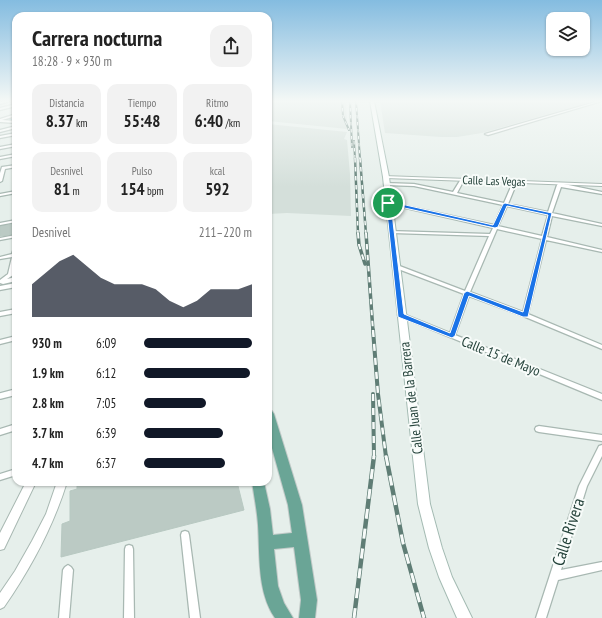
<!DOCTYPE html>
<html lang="es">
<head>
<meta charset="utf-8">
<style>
	:root { --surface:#fff; --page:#f2f2f2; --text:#222; --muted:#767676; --accent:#111827 }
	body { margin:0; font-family:"PT Sans Narrow",sans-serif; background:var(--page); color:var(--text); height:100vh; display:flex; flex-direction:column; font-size:15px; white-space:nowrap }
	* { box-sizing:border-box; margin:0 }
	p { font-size:13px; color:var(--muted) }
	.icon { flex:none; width:22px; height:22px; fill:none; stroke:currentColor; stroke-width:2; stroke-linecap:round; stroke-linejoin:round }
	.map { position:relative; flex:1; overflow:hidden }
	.panel { position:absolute; left:12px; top:12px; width:260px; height:474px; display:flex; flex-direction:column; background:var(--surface); border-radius:12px; box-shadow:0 1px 3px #0004 }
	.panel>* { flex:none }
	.controls { position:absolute; left:546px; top:12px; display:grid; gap:8px }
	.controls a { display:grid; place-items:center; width:44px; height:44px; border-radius:8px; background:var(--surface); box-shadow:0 1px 3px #0004; font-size:20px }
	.pin { position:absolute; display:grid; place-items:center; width:34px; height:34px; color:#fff; margin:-17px; border:2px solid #fff; border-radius:50%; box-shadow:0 1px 4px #0007 }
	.round { display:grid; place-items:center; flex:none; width:42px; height:42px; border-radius:12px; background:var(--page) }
	.headline { display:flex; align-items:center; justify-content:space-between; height:68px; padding:0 20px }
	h1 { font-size:22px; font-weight:800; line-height:30px }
	.figures { display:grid; grid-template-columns:repeat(3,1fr); gap:6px; height:68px; padding:4px 20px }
	.figures div { display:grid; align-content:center; border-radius:10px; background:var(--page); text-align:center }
	.figures b { font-size:17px; font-weight:800 }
	.figures small { font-size:11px; font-weight:400 }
	.figures p { font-size:11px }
	.chart { height:112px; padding:8px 20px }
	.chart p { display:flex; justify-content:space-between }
	.chart svg { width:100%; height:72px; margin-top:4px; fill:var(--accent); opacity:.7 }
	ul { padding:0 20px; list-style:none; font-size:13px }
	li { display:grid; grid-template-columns:64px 48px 1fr; align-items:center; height:30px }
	li i { height:10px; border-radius:5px; background:var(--accent) }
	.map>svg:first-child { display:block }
</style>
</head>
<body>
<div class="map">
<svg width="602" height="618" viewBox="0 0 602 618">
	<rect width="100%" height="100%" fill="#e6efeb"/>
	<path fill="#d4dfda" d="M268 101H346L347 129 268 121Z
		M380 101H553L554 103H587L482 133 457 137H441L385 133Z
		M268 124 347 132 344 139 347 140 350 174 351 216 287 213 268 214Z"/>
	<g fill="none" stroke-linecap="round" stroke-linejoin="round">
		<path stroke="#8ec9d4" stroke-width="1" d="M9 120 16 119"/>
	</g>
	<path fill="#bbcac4" stroke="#b8c9c2" d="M16 224V234L0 236V226Z
		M77 482H237L244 510 61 557 62 524 70 521V491L77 489Z"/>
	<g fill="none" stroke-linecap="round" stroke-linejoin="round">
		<g stroke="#a8b8b2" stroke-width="8">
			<path id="pedestrian" d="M0 396 16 392"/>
		</g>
		<g stroke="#a8b8b2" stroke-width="2.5">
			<path id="minor" d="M7 101H10L0 104V102Z
				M599 101H602L488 135 485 134Z
				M16 104V106L0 110V108Z
				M16 114V116L2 120 16 121V123L0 122V119Z
				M16 126V128L0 132V130Z
				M16 133V135L0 138V136Z
				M16 144V146L0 149V147Z
				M16 154V156L0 159V157Z
				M16 165V167L5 169 2 181 0 182V173L2 167Z
				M461 179 464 180 457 193 504 203 513 182 516 181 517 182 508 204 548 212 557 185 559 183 602 192V194L561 187 552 213 602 224V226L552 216 547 237 602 250V252L546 240 528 314 602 345V349L523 316 469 296 455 335 602 394V400L399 316 398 315 401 313 403 314 450 333 464 294 393 267V265H397L465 291 489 236 392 233 390 232V231L490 234 493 228 388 204H387V202L494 225 503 205 414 186 386 185 384 184 386 183 414 184 453 192ZM507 206 548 215 542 236 498 226ZM497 229 542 239 523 312 470 292Z
				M16 191V193L0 196V194Z
				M16 220V222L0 225V223Z
				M16 235V237L0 240V238Z
				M14 248H16V259L13 275 7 279 16 277V281L3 284 0 283V280L8 274 12 257 0 259V257L12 254Z
				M16 283V287L0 290V286Z
				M16 309V313L0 316V312Z
				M16 336V340L0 344V340Z
				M16 424V430L0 435V429Z
				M539 426 602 435V441L539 432 536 431 535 429 536 427Z
				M602 445V456L587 486 561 570 602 562V570L558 580 546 618H536L579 486 599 446Z
				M16 469V475L0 480V474Z
				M185 531 188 532 189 535 200 618H190L181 535 182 532Z
				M129 545 132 546 133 549 134 618H124L125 549 126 546Z
				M68 565 71 567 73 570 69 618H59L63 570 65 567Z"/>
		</g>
		<g stroke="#a8b8b2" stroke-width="2">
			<path id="tertiary" d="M384 176 602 184V186L386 178 384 177Z
				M26 482H36L4 549 0 550V533Z
				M57 482H67C53 527 31 568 4 607L0 609V593L15 571 32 541 46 514Z"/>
		</g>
		<g stroke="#a4bbb3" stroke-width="2">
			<path id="secondary" d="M370 101H374L389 177 430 504 442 548 452 577 472 618H457L439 577 429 548 418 504 383 177Z"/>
		</g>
		<g stroke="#c2cac8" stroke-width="2">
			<path id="primary" d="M268 410 272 411 274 414 302 505 317 600 315 618H299L301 600 294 547 274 549 278 586 284 603 293 618H275C257 592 260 556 258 525 257 510 254 496 252 482H264L270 509 273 535 292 533 288 505 268 434Z"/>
		</g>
		<use href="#pedestrian" stroke="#fff" stroke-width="5.5"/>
		<use href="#minor" fill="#fff" fill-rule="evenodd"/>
		<use href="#tertiary" fill="#fff" fill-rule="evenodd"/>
		<use href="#secondary" fill="#fff" fill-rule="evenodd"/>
		<use href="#primary" fill="#6aa596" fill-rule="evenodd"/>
		<g stroke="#5f7d75" stroke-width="2">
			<path id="rail-far4" d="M342 101 343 116 349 130
				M350 101 352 147
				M356 101 360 159
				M354 141 355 159"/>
		</g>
		<g stroke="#5f7d75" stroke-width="2.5">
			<path id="rail-far3" d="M355 158 358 234
				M360 158 366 234"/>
		</g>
		<g stroke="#5f7d75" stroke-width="3.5">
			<path id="rail-far2" d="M358 233 359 245 365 264
				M366 233 373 331"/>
		</g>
		<g stroke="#5f7d75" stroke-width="4">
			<path id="rail-far1" d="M373 330 378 394 386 457
				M373 394 374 457"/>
		</g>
		<g stroke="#5f7d75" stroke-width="4.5">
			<path id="rail" d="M386 456 403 543 424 618
				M354 618 374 456"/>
		</g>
		<use href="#rail-far4" stroke="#f7fbf9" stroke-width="1" stroke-dasharray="3.5" stroke-linecap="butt"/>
		<use href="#rail-far3" stroke="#f7fbf9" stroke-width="1.5" stroke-dasharray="4.5" stroke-linecap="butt"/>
		<use href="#rail-far2" stroke="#f7fbf9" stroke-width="2" stroke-dasharray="5.5" stroke-linecap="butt"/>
		<use href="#rail-far1" stroke="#f7fbf9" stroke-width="2.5" stroke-dasharray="7" stroke-linecap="butt"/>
		<use href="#rail" stroke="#f7fbf9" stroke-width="3" stroke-dasharray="10" stroke-linecap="butt"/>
	</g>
	<linearGradient id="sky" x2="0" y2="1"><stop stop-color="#84bce0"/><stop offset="0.54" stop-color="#f4f8f6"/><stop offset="1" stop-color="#f4f8f6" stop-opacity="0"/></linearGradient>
	<rect width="602" height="187" fill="url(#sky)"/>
	<path fill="#1a73e8" stroke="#fff" fill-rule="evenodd" d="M388 201 493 225 503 204 505 203 552 213 528 317H523L469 296 455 336 452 338 398 317 386 203ZM391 205 495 228 498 227 507 206 548 215 523 312 467 291 464 293 450 333 404 314Z"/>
	<g text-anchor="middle" stroke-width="4" stroke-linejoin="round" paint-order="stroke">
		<g font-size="12" fill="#24423a" stroke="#f7fbf9">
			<text transform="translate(494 181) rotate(2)" y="4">Calle Las Vegas</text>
		</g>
		<g font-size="14" fill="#24423a" stroke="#f7fbf9">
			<text transform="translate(501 356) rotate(22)" y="5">Calle 15 de Mayo</text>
			<text transform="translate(411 398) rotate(-97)" y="5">Calle Juan de la Barrera</text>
		</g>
		<g font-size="17" fill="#24423a" stroke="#f7fbf9">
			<text transform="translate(568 532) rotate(-72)" y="6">Calle Rivera</text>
		</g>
	</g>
</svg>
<div class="controls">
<a><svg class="icon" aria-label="layers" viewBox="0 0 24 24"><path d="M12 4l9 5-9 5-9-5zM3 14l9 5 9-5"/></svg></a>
</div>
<div class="pin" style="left:388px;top:203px;background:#1e9e55"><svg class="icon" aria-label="arrive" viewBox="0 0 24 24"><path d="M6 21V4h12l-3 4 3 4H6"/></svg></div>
<section class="panel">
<div class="headline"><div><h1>Carrera nocturna</h1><p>18:28 · 9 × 930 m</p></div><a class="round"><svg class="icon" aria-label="share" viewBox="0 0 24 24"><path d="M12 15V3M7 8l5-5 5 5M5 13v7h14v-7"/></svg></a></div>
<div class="figures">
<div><p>Distancia</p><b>8.37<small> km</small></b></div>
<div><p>Tiempo</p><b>55:48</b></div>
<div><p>Ritmo</p><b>6:40<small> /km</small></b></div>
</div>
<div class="figures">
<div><p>Desnivel</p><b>81<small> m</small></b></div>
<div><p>Pulso</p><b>154<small> bpm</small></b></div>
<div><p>kcal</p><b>592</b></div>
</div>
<div class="chart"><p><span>Desnivel</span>211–220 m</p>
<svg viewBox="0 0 160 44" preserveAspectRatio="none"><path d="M0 44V24L10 17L20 10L30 6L40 13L50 20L60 24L70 24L80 24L90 27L100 34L110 38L120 34L130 27L140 27L150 27L160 24V44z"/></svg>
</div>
<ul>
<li><b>930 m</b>6:09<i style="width:100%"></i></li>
<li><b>1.9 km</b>6:12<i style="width:98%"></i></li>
<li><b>2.8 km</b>7:05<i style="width:57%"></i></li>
<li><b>3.7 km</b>6:39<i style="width:73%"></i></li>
<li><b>4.7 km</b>6:37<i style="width:75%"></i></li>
</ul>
</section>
</div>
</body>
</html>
